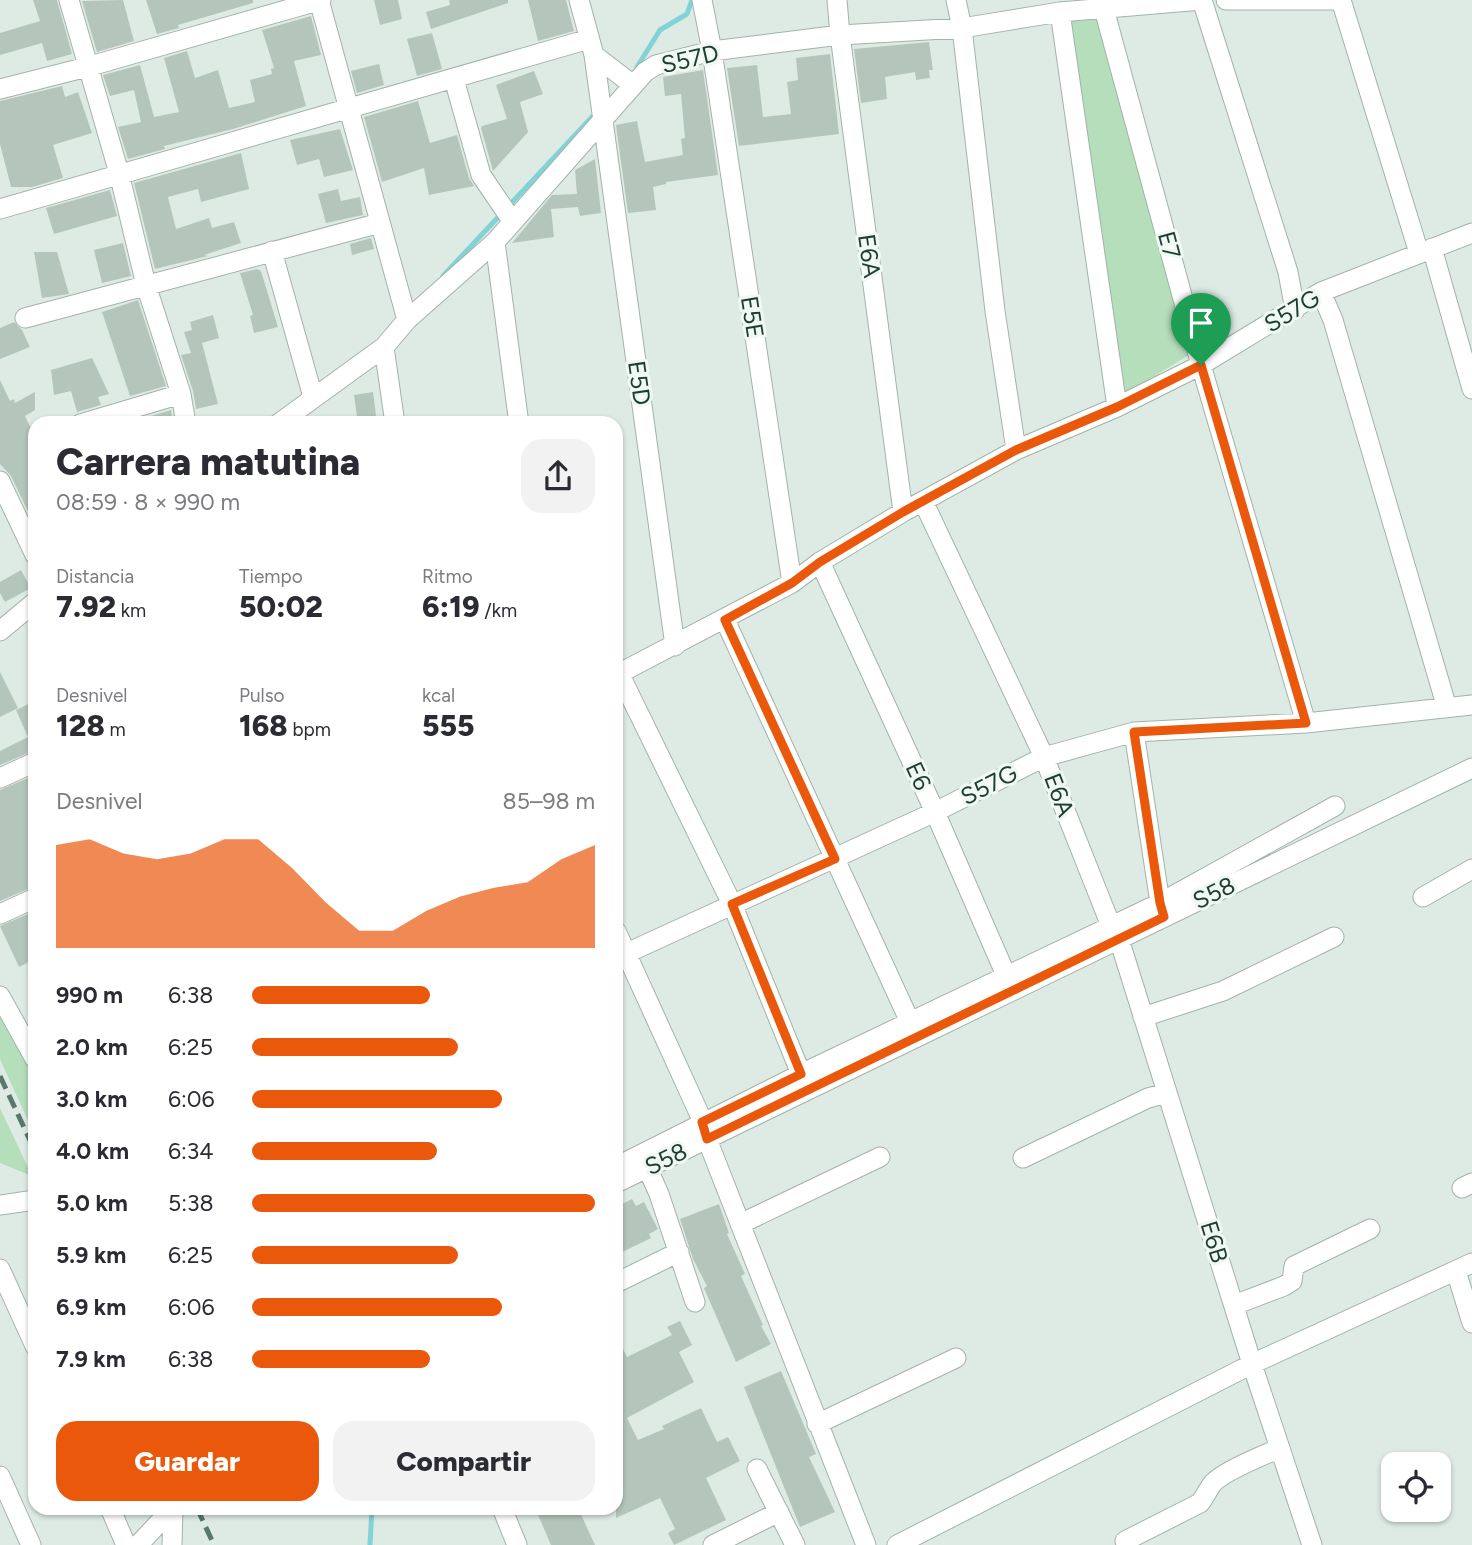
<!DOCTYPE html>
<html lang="es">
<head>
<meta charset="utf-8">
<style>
	:root { --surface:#fff; --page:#f2f2f3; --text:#2b2b33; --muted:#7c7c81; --accent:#ea580c }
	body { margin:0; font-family:Figtree,sans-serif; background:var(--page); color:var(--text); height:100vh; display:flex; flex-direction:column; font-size:26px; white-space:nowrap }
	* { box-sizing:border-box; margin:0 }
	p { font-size:23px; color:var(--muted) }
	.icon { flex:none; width:38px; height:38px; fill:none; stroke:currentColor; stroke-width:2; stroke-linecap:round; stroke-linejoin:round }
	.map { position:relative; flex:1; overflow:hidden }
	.panel { position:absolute; left:28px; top:416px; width:595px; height:1099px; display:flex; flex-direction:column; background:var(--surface); border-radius:21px; box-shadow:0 2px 5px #0004 }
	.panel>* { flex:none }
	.controls { position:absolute; left:1381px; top:1452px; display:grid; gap:14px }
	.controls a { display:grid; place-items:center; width:70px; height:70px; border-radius:14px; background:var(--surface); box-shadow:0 2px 5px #0004; font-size:35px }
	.pin { position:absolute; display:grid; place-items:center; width:60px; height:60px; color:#fff; margin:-72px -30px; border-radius:50% 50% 50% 0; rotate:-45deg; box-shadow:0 0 7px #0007 }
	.pin .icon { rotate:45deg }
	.round { display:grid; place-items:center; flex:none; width:74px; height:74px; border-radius:21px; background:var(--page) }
	.summary { display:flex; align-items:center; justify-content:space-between; height:119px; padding:0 28px }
	h1 { font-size:38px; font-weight:800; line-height:52px }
	.stats { display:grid; grid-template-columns:repeat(3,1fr); gap:10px; height:119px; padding:7px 28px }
	.stats div { display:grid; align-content:center }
	.stats b { font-size:30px; font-weight:800 }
	.stats small { font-size:19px; font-weight:400 }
	.stats p { font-size:19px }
	.chart { height:196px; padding:14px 28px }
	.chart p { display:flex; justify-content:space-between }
	.chart svg { width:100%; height:126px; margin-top:7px; fill:var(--accent); opacity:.7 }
	.action { display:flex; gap:14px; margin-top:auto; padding:14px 28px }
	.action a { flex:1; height:80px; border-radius:21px; background:var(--accent); color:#fff; font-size:28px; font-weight:800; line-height:80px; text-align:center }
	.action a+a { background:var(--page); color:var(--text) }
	ul { padding:0 28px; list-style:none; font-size:23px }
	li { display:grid; grid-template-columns:112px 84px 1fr; align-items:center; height:52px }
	li i { height:18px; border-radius:9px; background:var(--accent) }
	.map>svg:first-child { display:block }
</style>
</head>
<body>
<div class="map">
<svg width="1472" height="1545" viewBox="0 0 1472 1545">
	<rect width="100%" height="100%" fill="#deebe4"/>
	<path fill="#b5debb" d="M1103 11 1200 348 1116 400 1061 13Z
		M0 1001 35 1073V1136L0 1059Z
		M0 1108 32 1176 0 1163Z"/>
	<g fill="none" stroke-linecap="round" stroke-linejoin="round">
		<path stroke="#82d3d5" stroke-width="5" d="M637 67 660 30 687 14 692 0
			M443 276 592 117
			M370 1545 372 1508"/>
	</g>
	<path fill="#b4c6bc" d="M33 0H57L72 54 47 61 42 43 0 55V33L40 21Z
		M123 0 134 41 97 52 82 1Z
		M146 0H253V3L178 25 179 28 157 34Z
		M374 0H398L402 19 380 25Z
		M449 0H508V3L431 29 426 12 450 5Z
		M528 0H566L574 31 538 41Z
		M311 16 321 55 294 61 306 106 233 129 164 146 165 149 128 159 118 127 141 122 134 90 110 96 103 75 140 65 154 117 179 112 164 58 187 51 195 78 218 70 229 108 255 102 250 80 272 74 271 69 274 68 262 30Z
		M432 33 442 69 417 76 407 39Z
		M929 42 933 70H929L930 78 916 80 915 72 885 77 887 99 861 103 854 49Z
		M830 54 839 134 739 146 727 68 757 65 763 117 791 114 787 82 798 80 796 58Z
		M379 64 384 85 357 93 351 71Z
		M703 70 718 175 666 182V184L653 187 656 210 628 213 616 125 637 121 645 162 683 155 681 139 685 138 681 94 665 96 663 77Z
		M534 71 543 94 520 102 528 132 493 171 481 128 482 126 507 119 496 85Z
		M62 86 65 97 78 92 92 133 53 145 63 178 32 187H11L0 144V101Z
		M418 101 430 143 457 135 469 178 474 186 429 195 424 168 382 182 364 117Z
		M340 129 353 170 324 177 319 159 297 165 290 140Z
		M241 153 249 189 201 202 198 189 168 197 176 229 209 218 212 228 234 222 241 243 204 255 208 256 155 269 134 183Z
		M595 159 601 213 580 216 578 207 551 209 554 237 512 243 552 195 577 194 575 170Z
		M338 189 341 201 360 197 363 215 326 223 318 194Z
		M110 190 117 216 54 234 46 208Z
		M371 238 374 249 352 255 350 244Z
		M123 243 131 276 102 283 94 250Z
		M34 252H57L69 294 42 298Z
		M257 269 261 271 278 327 254 333 250 316 253 315 240 273Z
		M138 300 166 386 130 396 102 312Z
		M213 315 219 338 202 343 218 404 196 409 193 391 181 355 191 353 184 332 192 330 190 322Z
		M14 322 22 330 30 347 0 359V328Z
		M92 358 109 394 98 397 101 405 77 412 71 391 54 395 51 370Z
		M0 380 10 401 14 399 15 403 35 392V410L25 416 35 437 34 524 11 476 0 464Z
		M373 392 377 424H358L354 395Z
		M171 410 173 424H139L138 420Z
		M21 570 31 588 5 602 0 593V582Z
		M0 672 18 708 0 717Z
		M35 701V750L0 765V751L28 737 16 710Z
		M35 775V886L0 901V790Z
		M35 911V959L19 967 0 926Z
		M632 1199 636 1206 644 1202 658 1229 649 1234 651 1238 616 1255V1207Z
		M719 1204 729 1233 727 1234 745 1274 741 1276 763 1325 761 1326 771 1344 736 1362 704 1288 707 1286 693 1259 680 1219Z
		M680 1321 692 1345 679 1352 694 1382 627 1418 638 1440 664 1429 662 1426 701 1408 717 1442 728 1437 740 1461 706 1478 726 1520 674 1545 668 1533 675 1529 660 1498 616 1518V1335L627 1357 672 1335 667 1327Z
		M781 1371 816 1454 809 1457 835 1512 800 1527 744 1387Z
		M535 1508H578L595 1545H551Z"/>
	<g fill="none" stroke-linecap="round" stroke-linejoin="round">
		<g stroke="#a1b3aa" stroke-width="21">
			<path id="minor" d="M69 0 119 173 146 285 181 394 186 424
				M319 0 407 320
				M579 0 594 55 675 646
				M702 0 712 51 792 583
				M837 0 840 35 903 512
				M956 0 962 28 995 311 1016 450
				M1202 0 1288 272 1295 310
				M1226 0H1334
				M1341 0 1419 253
				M1104 9 1201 365 1306 723
				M1060 12 1117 407
				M594 55 633 85
				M454 79 481 175 513 222
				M0 89 87 67 321 0
				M0 209 589 39
				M495 242 519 424
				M1432 248 1472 389
				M272 251 313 397
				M1321 292 1333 320 1447 708
				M25 318 380 223
				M384 347 395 424
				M80 424 181 394
				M278 424 384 347 407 320 495 242 645 72 656 65 712 51 840 35 962 28 1060 12 1202 0
				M0 481 35 555
				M923 501 1044 757 1111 926 1119 939 1252 1364 1312 1545
				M820 562 935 812 1012 989
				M725 620 916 1035
				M0 631 35 602
				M619 673 732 904 801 1074
				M616 675 792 583 820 562 903 512 1016 450 1117 407 1201 365 1321 292 1472 233
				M1134 732 1160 903 1163 914
				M0 778 35 762
				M1423 897 1472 869
				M0 914 35 898
				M616 931 703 1122 707 1139 866 1545
				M616 958 935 812 1044 757 1134 732 1306 723 1472 705
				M0 996 35 1059
				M1143 1017 1223 991 1334 937
				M643 1158 659 1194 695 1302
				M1023 1158 1148 1098 1167 1093
				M616 1167 801 1074 1160 903 1335 806
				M616 1183 1472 768
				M1462 1188 1472 1183
				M0 1205 35 1200
				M740 1224 880 1157
				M0 1269 35 1346
				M1456 1271 1472 1323
				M616 1283 679 1252
				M1234 1305 1284 1286 1292 1281 1294 1266 1370 1229
				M817 1424 956 1358
				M757 1469 795 1545
				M0 1476 31 1545
				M110 1508 126 1545
				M502 1508 517 1545
				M1125 1541 1200 1503C1205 1497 1208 1489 1213 1483 1224 1471 1264 1455 1280 1448
				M138 1545 173 1508
				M172 1545 173 1510
				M713 1545 779 1512
				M897 1545 1252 1364 1472 1263"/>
		</g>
		<use href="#minor" stroke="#fff" stroke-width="19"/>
		<path stroke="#59786b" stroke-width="5" stroke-dasharray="14 7" stroke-linecap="butt" d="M0 1076 35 1151
			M197 1508 214 1545"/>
	</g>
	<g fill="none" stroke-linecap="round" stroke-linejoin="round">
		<g stroke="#fff" stroke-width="14">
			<path id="route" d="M1201 365 1306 723 1134 732 1160 903 1164 917 707 1139 702 1122 801 1074 732 904 835 859 725 620 792 583 820 562 903 512 1016 450 1117 407Z"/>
		</g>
		<use href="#route" stroke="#ea580c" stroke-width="9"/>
	</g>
	<g text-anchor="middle" stroke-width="6" stroke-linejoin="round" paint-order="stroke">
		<g font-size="24" fill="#1f3c30" stroke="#eff8f2">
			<text transform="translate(690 59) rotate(-13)" y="8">S57D</text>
			<text transform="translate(1169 245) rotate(75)" y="8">E7</text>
			<text transform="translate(869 256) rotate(82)" y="8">E6A</text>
			<text transform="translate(1292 311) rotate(-31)" y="8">S57G</text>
			<text transform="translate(752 317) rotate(81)" y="8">E5E</text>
			<text transform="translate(639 383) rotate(82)" y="8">E5D</text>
			<text transform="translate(918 776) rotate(65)" y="8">E6</text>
			<text transform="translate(989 785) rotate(-27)" y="8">S57G</text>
			<text transform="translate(1059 795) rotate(69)" y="8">E6A</text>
			<text transform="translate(1214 893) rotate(-26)" y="8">S58</text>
			<text transform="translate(666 1159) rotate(-26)" y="8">S58</text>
			<text transform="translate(1214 1242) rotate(73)" y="8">E6B</text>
		</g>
	</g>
</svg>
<div class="controls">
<a><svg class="icon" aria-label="locate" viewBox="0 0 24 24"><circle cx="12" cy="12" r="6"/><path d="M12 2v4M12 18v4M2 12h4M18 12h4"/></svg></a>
</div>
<div class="pin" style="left:1201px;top:365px;background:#1e9e55"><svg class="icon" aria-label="arrive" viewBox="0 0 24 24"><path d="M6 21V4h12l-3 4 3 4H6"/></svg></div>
<section class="panel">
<div class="summary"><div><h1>Carrera matutina</h1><p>08:59 · 8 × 990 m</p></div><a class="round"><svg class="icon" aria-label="share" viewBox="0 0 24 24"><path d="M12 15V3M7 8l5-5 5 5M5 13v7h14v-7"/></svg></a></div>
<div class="stats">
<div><p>Distancia</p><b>7.92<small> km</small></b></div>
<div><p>Tiempo</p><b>50:02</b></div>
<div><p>Ritmo</p><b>6:19<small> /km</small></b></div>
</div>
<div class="stats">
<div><p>Desnivel</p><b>128<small> m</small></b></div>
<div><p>Pulso</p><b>168<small> bpm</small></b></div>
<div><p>kcal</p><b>555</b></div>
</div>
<div class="chart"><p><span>Desnivel</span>85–98 m</p>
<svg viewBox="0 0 160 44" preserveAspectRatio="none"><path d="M0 44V8L10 6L20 11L30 13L40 11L50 6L60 6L70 16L80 28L90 38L100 38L110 31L120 26L130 23L140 21L150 13L160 8V44z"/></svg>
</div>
<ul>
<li><b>990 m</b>6:38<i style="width:52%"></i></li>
<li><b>2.0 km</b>6:25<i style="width:60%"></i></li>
<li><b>3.0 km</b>6:06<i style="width:73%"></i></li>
<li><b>4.0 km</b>6:34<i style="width:54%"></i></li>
<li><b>5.0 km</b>5:38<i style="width:100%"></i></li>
<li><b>5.9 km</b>6:25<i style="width:60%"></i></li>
<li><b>6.9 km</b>6:06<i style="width:73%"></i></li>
<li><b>7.9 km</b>6:38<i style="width:52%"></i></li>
</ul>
<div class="action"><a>Guardar</a><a>Compartir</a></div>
</section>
</div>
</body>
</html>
